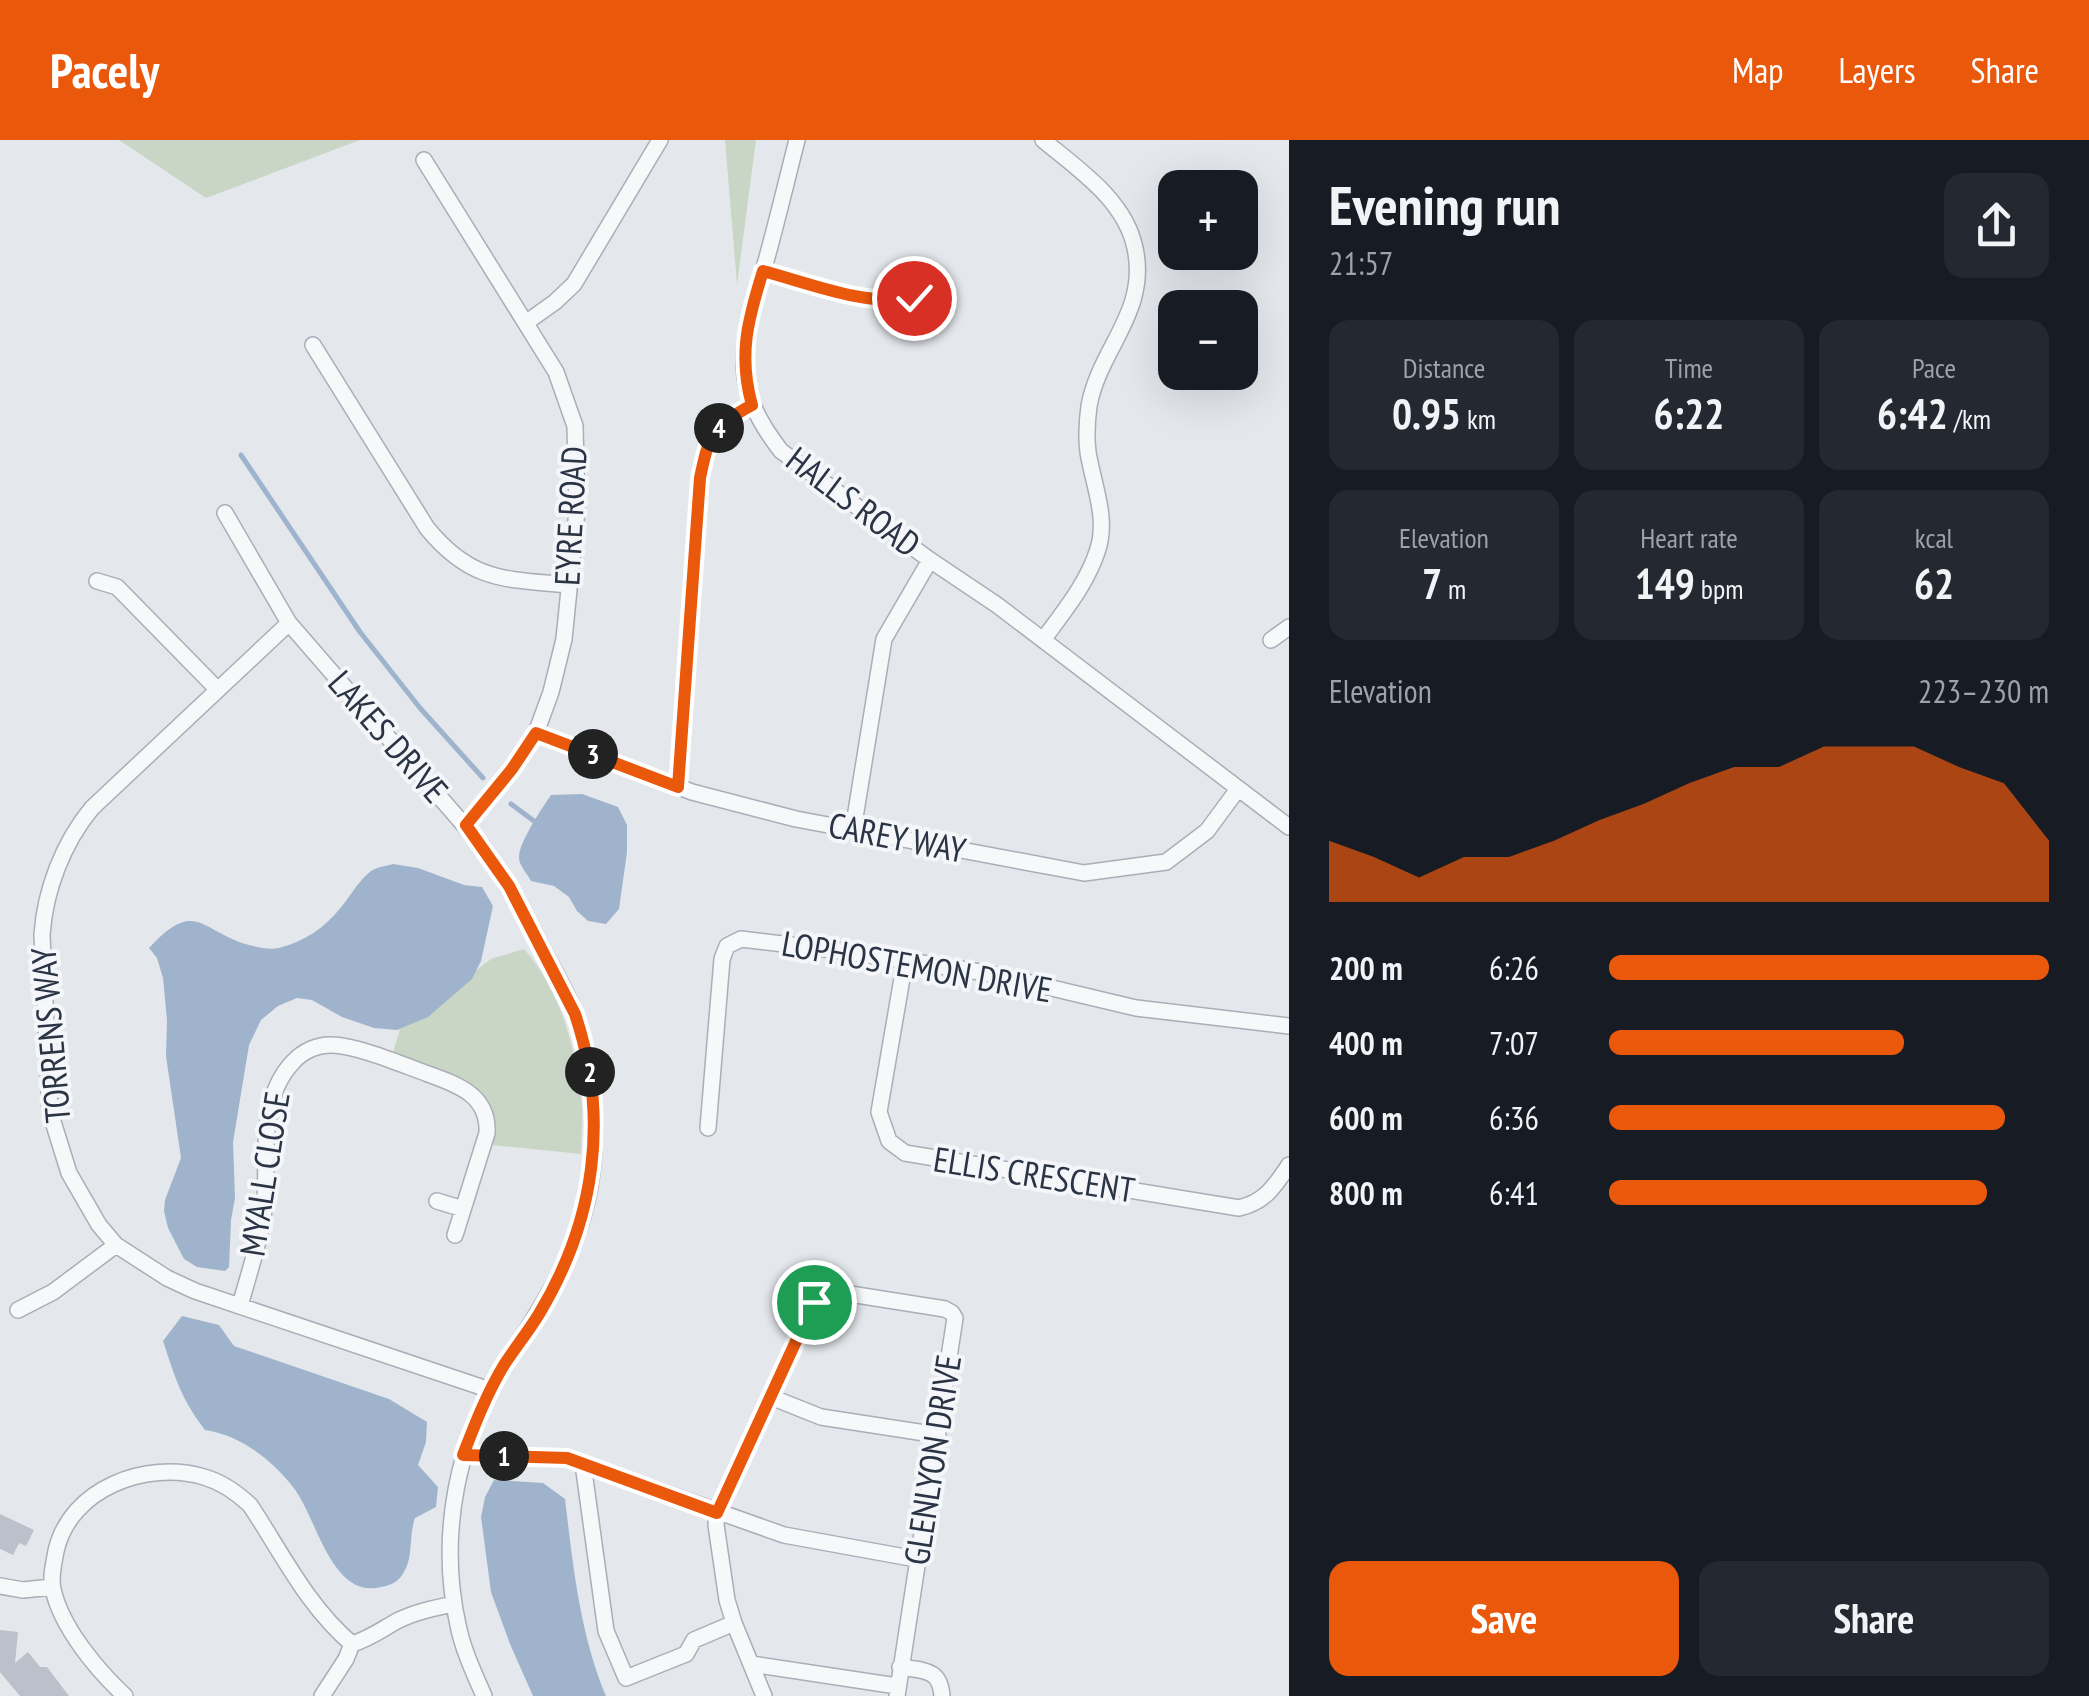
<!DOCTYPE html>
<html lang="en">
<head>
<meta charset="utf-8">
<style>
	:root { --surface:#171b24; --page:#242831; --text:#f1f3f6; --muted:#9ea1a6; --accent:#ea580c }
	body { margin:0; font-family:"PT Sans Narrow",sans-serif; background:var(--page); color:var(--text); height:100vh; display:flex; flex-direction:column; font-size:38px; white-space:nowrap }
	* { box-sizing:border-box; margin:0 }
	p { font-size:32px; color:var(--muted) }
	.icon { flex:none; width:55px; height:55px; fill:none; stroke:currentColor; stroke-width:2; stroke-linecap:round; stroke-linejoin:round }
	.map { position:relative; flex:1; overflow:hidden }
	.details { display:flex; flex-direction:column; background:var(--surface); width:800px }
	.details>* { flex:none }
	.buttons { position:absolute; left:1158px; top:30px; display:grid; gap:20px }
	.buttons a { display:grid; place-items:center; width:100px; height:100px; border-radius:20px; background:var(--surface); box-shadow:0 10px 40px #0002; font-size:50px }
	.pin { position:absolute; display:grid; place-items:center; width:85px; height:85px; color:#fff; margin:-42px; border:5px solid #fff; border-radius:50%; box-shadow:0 2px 10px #0007 }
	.km { position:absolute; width:50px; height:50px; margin:-25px; border-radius:50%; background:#222; color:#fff; font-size:28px; line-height:50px; text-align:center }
	.round { display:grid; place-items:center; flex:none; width:105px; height:105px; border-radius:20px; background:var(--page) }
	.head { display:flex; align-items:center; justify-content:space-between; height:170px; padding:0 40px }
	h1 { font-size:55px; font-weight:800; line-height:75px }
	.stats { display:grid; grid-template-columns:repeat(3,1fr); gap:15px; height:170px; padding:10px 40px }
	.stats div { display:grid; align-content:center; border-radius:20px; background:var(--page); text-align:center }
	.stats b { font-size:42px; font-weight:800 }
	.stats small { font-size:28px; font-weight:400 }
	.stats p { font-size:28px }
	.chart { height:280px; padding:20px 40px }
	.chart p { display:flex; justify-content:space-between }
	.chart svg { width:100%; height:180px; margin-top:10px; fill:var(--accent); opacity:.7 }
	.action { display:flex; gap:20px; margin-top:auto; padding:20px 40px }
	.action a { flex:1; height:115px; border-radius:20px; background:var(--accent); color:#fff; font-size:40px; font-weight:800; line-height:115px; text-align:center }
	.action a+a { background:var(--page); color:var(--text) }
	ul { padding:0 40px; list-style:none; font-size:32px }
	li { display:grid; grid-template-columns:160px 120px 1fr; align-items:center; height:75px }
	li i { height:25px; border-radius:12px; background:var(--accent) }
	header { display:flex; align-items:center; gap:60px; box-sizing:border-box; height:140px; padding:0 50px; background:var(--accent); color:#fff }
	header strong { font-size:48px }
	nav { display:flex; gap:55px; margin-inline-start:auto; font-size:35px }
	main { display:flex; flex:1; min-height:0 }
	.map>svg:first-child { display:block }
</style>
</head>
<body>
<header>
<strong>Pacely</strong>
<nav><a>Map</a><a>Layers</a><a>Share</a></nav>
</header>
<main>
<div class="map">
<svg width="1289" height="1556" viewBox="0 0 1289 1556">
	<rect width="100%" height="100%" fill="#e4e7ec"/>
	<path fill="#c9d6c5" d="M119 0H360L206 58Z
		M725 0H756L737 144Z
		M524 809C561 850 577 912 582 966 583 981 581 998 581 1014L492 1005C507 938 439 932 392 916L400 889 491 819Z"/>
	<path fill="#9fb4cc" d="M582 654 618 667 627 685V712L619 769 606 784 588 781 577 771 569 757 554 746 531 741C528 735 519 725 519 718 518 704 542 668 551 655Z
		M393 724 418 728 464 745 482 747 493 766 481 821 472 839 428 877 397 890 374 888 342 877 312 860 297 858 278 866 261 880 249 905 233 1002 235 1058 231 1080 229 1127 225 1131 197 1127 184 1119 168 1088 164 1071 165 1060 181 1018 166 916 167 880 163 838 157 818 149 808C196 757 200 791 249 805 258 807 269 810 279 808 304 802 326 787 342 766 351 755 359 740 371 731 377 727 386 726 393 724Z
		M182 1176 219 1185 234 1206 389 1259 427 1282 426 1302 418 1325 438 1347 436 1367 415 1378C409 1394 413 1416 405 1430 400 1441 392 1445 381 1447 331 1460 317 1377 293 1347 271 1319 240 1295 205 1290 181 1259 175 1237 163 1201Z
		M494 1340 543 1343 565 1359C573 1426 580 1494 606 1556H533L510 1504 491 1452 481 1377 485 1357Z"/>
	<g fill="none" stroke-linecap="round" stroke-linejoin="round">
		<path stroke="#9fb4cc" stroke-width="5" d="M241 315 360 492 420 568 483 638
			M511 664 534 681"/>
	</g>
	<path fill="#bbc0ca" d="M0 1374 34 1390 26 1406 19 1403 13 1415 0 1409Z
		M0 1490 18 1492 15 1523 28 1512 40 1527H47L69 1556H20L0 1532Z"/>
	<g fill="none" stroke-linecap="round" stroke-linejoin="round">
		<g stroke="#a9aeb7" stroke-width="18">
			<path id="minor" d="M797 0C786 43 776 86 764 128 742 206 727 241 781 311L930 420 997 465 1289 687
				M424 20 556 232 575 286 577 371 564 499 551 552 536 593 512 629 466 685
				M763 131C810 143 867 167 914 159
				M527 182 555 162 574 144 660 0
				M313 205 427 388C471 442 505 439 568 445
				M225 373 289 483 483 707C507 743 528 780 548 819 561 843 575 868 582 895 596 948 599 1007 587 1061 573 1122 539 1170 506 1223 457 1300 438 1395 458 1485 463 1510 474 1533 484 1556
				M97 441 117 447 217 549
				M289 483 92 668C63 703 45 750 42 795L50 972 69 1033 99 1085 116 1105 167 1138 195 1151 490 1250
				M1043 500C1064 471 1087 444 1098 409 1108 377 1093 344 1088 312 1086 297 1087 281 1089 266 1099 209 1149 172 1135 108 1125 60 1079 30 1043 0
				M1271 500 1289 487
				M536 593 692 652 796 679 1084 733 1166 722 1207 691 1238 649
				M678 647 700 338C709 295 712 287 752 265
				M853 690 884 499 930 420
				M905 821 879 972 889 1001 905 1013 1239 1068C1265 1062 1275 1046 1289 1025
				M708 988 722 819 727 806 741 799 842 811 993 834 1136 868 1289 886
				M437 1061 463 1069
				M240 1166C249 1132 262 1096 265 1061 268 1015 258 959 293 922 303 911 318 904 333 905 359 906 403 925 428 934 459 945 489 956 487 993L455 1095
				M18 1170 53 1152 116 1105
				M771 1257 821 1277 938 1295
				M463 1315 567 1318 784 1395 916 1419
				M583 1324 606 1491 626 1538 686 1514 694 1500 734 1483
				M0 1446 23 1450 52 1447
				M352 1504C369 1499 381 1490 397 1481 415 1472 434 1468 454 1464
				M751 1524 897 1546
				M900 1527C923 1531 940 1528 942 1556
				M125 1556C97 1530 61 1487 53 1449 50 1437 54 1423 56 1411 70 1348 147 1320 204 1337 222 1342 236 1352 250 1365 282 1413 307 1466 352 1504
				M322 1556 346 1519 352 1504
				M764 1556 734 1483 727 1460 716 1385 717 1373 814 1162 819 1154 825 1150 945 1169 952 1173 955 1178 897 1556"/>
		</g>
		<use href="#minor" stroke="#f7f8fa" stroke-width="15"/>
	</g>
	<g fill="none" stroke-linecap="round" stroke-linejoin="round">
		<g stroke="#fff" stroke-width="20">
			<path id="route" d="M814 1162 717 1373 567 1318 463 1315C475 1284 487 1253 504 1225 515 1208 528 1192 539 1174 595 1081 610 978 575 874L509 746 466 685 512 629 536 593 678 647 700 338C709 295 712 287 752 265 738 215 748 179 763 131 809 143 867 167 914 158"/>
		</g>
		<use href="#route" stroke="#ea580c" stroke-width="12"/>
	</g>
	<g text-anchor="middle" stroke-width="8" stroke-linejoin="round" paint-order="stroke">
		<g font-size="35" fill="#2b3445" stroke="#f4f6f9">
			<text transform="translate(853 362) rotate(37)" y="12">HALLS ROAD</text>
			<text transform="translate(571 376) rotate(-87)" y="12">EYRE ROAD</text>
			<text transform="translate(388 597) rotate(49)" y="12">LAKES DRIVE</text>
			<text transform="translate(897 698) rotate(11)" y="12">CAREY WAY</text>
			<text transform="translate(917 827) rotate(10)" y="12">LOPHOSTEMON DRIVE</text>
			<text transform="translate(51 895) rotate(-95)" y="12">TORRENS WAY</text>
			<text transform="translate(265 1034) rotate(-81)" y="12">MYALL CLOSE</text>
			<text transform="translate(1034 1035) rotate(9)" y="12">ELLIS CRESCENT</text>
			<text transform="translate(933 1320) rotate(-81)" y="12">GLENLYON DRIVE</text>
		</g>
	</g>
</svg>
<div class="buttons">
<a>+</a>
<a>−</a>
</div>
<div class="pin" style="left:814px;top:1162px;background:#1e9e55"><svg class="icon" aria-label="arrive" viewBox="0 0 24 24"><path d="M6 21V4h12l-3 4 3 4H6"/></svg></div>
<div class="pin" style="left:914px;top:158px;background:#d93025"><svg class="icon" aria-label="check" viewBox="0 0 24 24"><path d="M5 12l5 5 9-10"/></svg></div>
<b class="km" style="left:504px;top:1316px">1</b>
<b class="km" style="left:590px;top:932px">2</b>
<b class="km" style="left:593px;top:614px">3</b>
<b class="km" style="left:719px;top:288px">4</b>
</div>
<section class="details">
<div class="head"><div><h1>Evening run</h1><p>21:57</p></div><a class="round"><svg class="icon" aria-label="share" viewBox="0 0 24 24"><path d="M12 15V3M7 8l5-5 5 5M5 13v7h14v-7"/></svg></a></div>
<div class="stats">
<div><p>Distance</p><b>0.95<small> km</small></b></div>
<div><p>Time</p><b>6:22</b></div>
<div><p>Pace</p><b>6:42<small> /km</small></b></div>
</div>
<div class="stats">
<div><p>Elevation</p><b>7<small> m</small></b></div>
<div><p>Heart rate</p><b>149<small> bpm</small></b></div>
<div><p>kcal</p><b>62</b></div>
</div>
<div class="chart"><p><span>Elevation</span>223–230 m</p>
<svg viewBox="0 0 160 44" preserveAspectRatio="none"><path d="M0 44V29L10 33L20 38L30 33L40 33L50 29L60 24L70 20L80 15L90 11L100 11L110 6L120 6L130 6L140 11L150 15L160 29V44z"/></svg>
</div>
<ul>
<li><b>200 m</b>6:26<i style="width:100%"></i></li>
<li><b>400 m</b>7:07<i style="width:67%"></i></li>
<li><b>600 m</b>6:36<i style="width:90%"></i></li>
<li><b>800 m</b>6:41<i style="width:86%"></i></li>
</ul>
<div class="action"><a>Save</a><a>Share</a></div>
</section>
</main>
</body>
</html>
